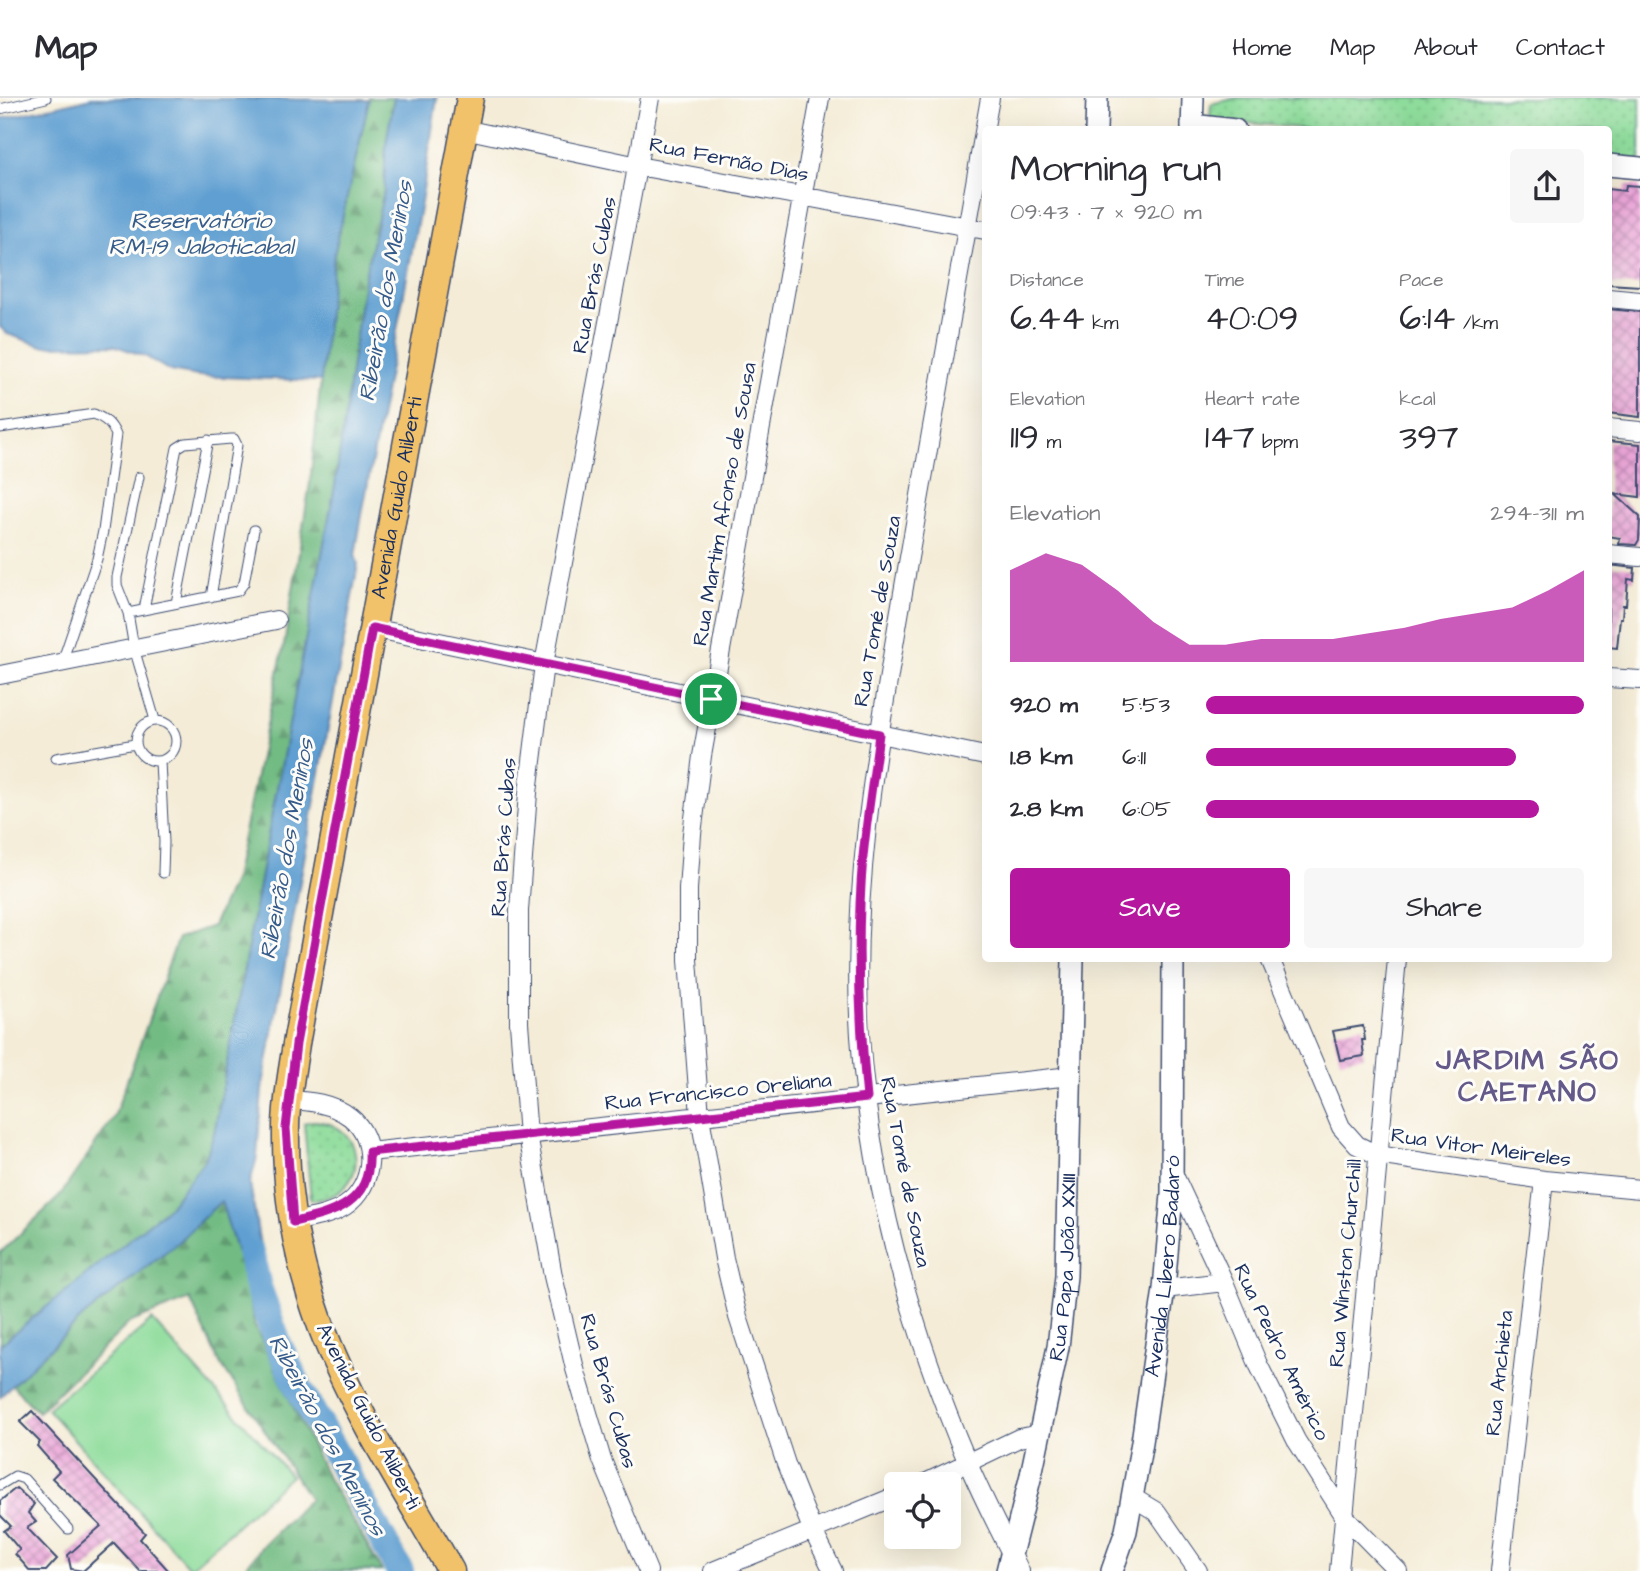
<!DOCTYPE html>
<html lang="en">
<head>
<meta charset="utf-8">
<style>
	:root { --surface:#fff; --page:#f7f7f7; --text:#2b2b33; --muted:#7c7c81; --line:#e1e1e2; --accent:#b5179e }
	body { margin:0; font-family:"Architects Daughter",sans-serif; background:var(--page); color:var(--text); height:100vh; display:flex; flex-direction:column; font-size:26px; white-space:nowrap }
	* { box-sizing:border-box; margin:0 }
	p { font-size:23px; color:var(--muted) }
	.icon { flex:none; width:38px; height:38px; fill:none; stroke:currentColor; stroke-width:2; stroke-linecap:round; stroke-linejoin:round }
	.map { position:relative; flex:1; overflow:hidden }
	.details { position:absolute; left:982px; top:28px; width:630px; height:836px; display:flex; flex-direction:column; background:var(--surface); border-radius:7px; box-shadow:0 7px 28px #0002 }
	.details>* { flex:none }
	.tools { position:absolute; left:884px; top:1374px; display:grid; gap:14px }
	.tools a { display:grid; place-items:center; width:77px; height:77px; border-radius:7px; background:var(--surface); box-shadow:0 7px 28px #0002; font-size:35px }
	.pin { position:absolute; display:grid; place-items:center; width:60px; height:60px; color:#fff; margin:-30px; border:4px solid #fff; border-radius:50%; box-shadow:0 2px 7px #0007 }
	.round { display:grid; place-items:center; flex:none; width:74px; height:74px; border-radius:7px; background:var(--page) }
	.summary { display:flex; align-items:center; justify-content:space-between; height:119px; padding:0 28px }
	h1 { font-size:38px; font-weight:600; line-height:52px }
	.metrics { display:grid; grid-template-columns:repeat(3,1fr); gap:10px; height:119px; padding:7px 28px }
	.metrics div { display:grid; align-content:center }
	.metrics b { font-size:35px; font-weight:600 }
	.metrics small { font-size:19px; font-weight:400 }
	.metrics p { font-size:19px }
	.chart { height:196px; padding:14px 28px }
	.chart p { display:flex; justify-content:space-between }
	.chart svg { width:100%; height:126px; margin-top:7px; fill:var(--accent); opacity:.7 }
	.action { display:flex; gap:14px; margin-top:auto; padding:14px 28px }
	.action a { flex:1; height:80px; border-radius:7px; background:var(--accent); color:#fff; font-size:28px; font-weight:600; line-height:80px; text-align:center }
	.action a+a { background:var(--page); color:var(--text) }
	ul { padding:0 28px; list-style:none; font-size:23px }
	li { display:grid; grid-template-columns:112px 84px 1fr; align-items:center; height:52px }
	li i { height:18px; border-radius:9px; background:var(--accent) }
	header { display:flex; align-items:center; gap:42px; box-sizing:border-box; height:98px; padding:0 35px; background:var(--surface); border-bottom:2px solid var(--line) }
	header strong { font-size:33px }
	nav { display:flex; gap:38px; margin-inline-start:auto; font-size:24px }
	.map>svg:first-child { display:block }
</style>
</head>
<body>
<header>
<strong>Map</strong>
<nav><a>Home</a><a>Map</a><a>About</a><a>Contact</a></nav>
</header>
<div class="map">
<svg width="1640" height="1473" viewBox="0 0 1640 1473">
	<defs>
		<pattern id="forest-firs" width="22" height="20" patternUnits="userSpaceOnUse" patternTransform="scale(1.75)"><rect width="22" height="20" fill="#72bc83"/><path d="M5 1l3.5 6h-7zM16 11l3.5 6h-7z" fill="#5d996e"/></pattern>
		<pattern id="park-dots" width="8" height="8" patternUnits="userSpaceOnUse" patternTransform="scale(1.75)"><rect width="8" height="8" fill="#8edc9b"/><path d="M2 2h.1M6 6h.1" fill="none" stroke="#7abd88" stroke-width="1.8" stroke-linecap="round"/></pattern>
		<pattern id="building-cross-hatch" width="8" height="8" patternUnits="userSpaceOnUse" patternTransform="scale(1.75)"><rect width="8" height="8" fill="#eca7d9"/><path d="M0 0l8 8M0 8l8-8" fill="none" stroke="#be88b3"/></pattern>
	</defs>
	<rect width="100%" height="100%" fill="#fdfcf7"/>
	<filter id="ink" filterUnits="userSpaceOnUse"><feTurbulence type="fractalNoise" baseFrequency=".0143" numOctaves="2"/><feDisplacementMap in="SourceGraphic" scale="14" xChannelSelector="R" yChannelSelector="G"/><feConvolveMatrix kernelMatrix="1 2 1 2 8 2 1 2 1" color-interpolation-filters="sRGB"/></filter>
	<filter id="wash" filterUnits="userSpaceOnUse"><feTurbulence type="fractalNoise" baseFrequency=".00686" numOctaves="4" result="noise"/><feDisplacementMap in="SourceGraphic" scale="28" xChannelSelector="R" yChannelSelector="G"/><feGaussianBlur stdDeviation="1.57" result="paint"/><feColorMatrix in="noise" values="0 0 0 0 0 0 0 0 0 0 0 0 0 0 0 0 0 1.4 0 .05"/><feComposite in="paint" operator="in"/></filter>
	<g filter="url(#wash)">
		<rect width="100%" height="100%" fill="#f4ecd7"/>
		<path fill="#8edc9b" stroke="#54867c" stroke-width="2" d="M152 1222 291 1378 190 1470 47 1311Z"/>
		<path fill="url(#forest-firs)" stroke="#467670" stroke-width="2" d="M369 0H394L386 46 384 93 364 182 335 388 270 727 215 1031 206 1060 170 1108 0 1247V1155L59 1099 114 1019 178 840 213 828 234 781 285 542 310 385 334 157Z
			M221 1103 242 1171 255 1229 324 1373 382 1473H243L263 1447 310 1401 218 1262 190 1201 129 1225 38 1314 12 1287 84 1218 178 1144Z"/>
		<path fill="url(#park-dots)" stroke="#54867c" stroke-width="2" d="M1237 0H1640V62L1608 59V32H1319L1210 21 1211 6Z
			M312 1023C370 1024 371 1100 311 1102L304 1025Z"/>
		<path fill="#5f9fd1" stroke="#3d6798" stroke-width="2" d="M92 0 369 2 334 157 321 283 198 278 170 273 145 258 113 247 42 248 8 236 0 229V21Z
			M394 0H437L421 105 363 411 355 457 358 466 262 992 257 1059 250 1085 261 1154 258 1189 242 1171 221 1103 178 1144 84 1218 0 1299V1247L170 1108 206 1060 215 1032 270 727 335 388 364 182 384 93 386 46Z"/>
		<g fill="none" stroke-linecap="round" stroke-linejoin="round">
			<path stroke="#5f9fd1" stroke-width="28" d="M250 1154 258 1189 278 1246 299 1290 400 1473"/>
		</g>
		<g id="blocks">
			<path fill="url(#building-cross-hatch)" d="M1626 87 1640 88V188L1608 186V91L1625 93Z
				M1608 211 1640 214V319L1608 315Z
				M1608 343 1640 346V399L1615 396 1640 419 1639 442 1636 447 1619 446 1620 440 1608 438Z
				M1608 467 1635 470 1634 482 1628 481 1626 507H1623L1622 520H1620L1617 550 1608 549Z
				M1363 928 1365 942H1362L1364 958 1340 962 1333 933Z
				M32 1313 145 1435 140 1441 169 1473H140L114 1445 83 1473 71 1471 68 1457 101 1428 52 1380 59 1373 37 1348 40 1344 20 1324Z
				M16 1390 34 1406 28 1415 36 1424 27 1430 57 1461 46 1473H30L15 1456 20 1452 4 1433 11 1428 0 1417V1403Z"/>
		</g>
	</g>
	<g filter="url(#ink)">
		<use href="#blocks" fill-opacity="0" stroke="#3c4b70" stroke-width="2"/>
		<g fill="none" stroke-linecap="round" stroke-linejoin="round">
			<g stroke="#3c4b70" stroke-width="11">
				<path id="service" d="M0 11 46 0
					M0 330 94 316C105 321 111 325 116 337L103 433 97 461 62 564
					M139 379 117 479V487L128 515 238 493 244 485 254 432
					M176 505 208 342
					M144 511 177 350 185 345 231 341H234L237 347 211 499
					M128 515 134 550 155 622
					M136 643a20 20 0 1 1 40 0a20 20 0 1 1-40 0Z
					M56 660 135 646
					M160 663 164 744 163 775
					M0 1387 15 1378 24 1381 68 1431"/>
			</g>
			<g stroke="#3c4b70" stroke-width="20">
				<path id="minor" d="M820 0 702 658 692 736 688 791V862L700 1018 724 1160 738 1219 786 1366 812 1431 833 1473
					M990 0C962 157 934 314 907 471 881 625 850 781 860 938 870 1085 910 1229 967 1363 983 1401 1002 1437 1020 1473
					M464 31 638 68 985 132
					M1608 200 1640 203
					M1608 330 1640 333
					M1608 456 1640 459
					M372 530 985 658
					M0 577 276 522
					M1608 580 1640 582
					M1270 861 1341 1029 1357 1047 1377 1057 1544 1082 1640 1091
					M288 1002C309 1003 332 1005 350 1019 378 1041 375 1088 345 1108 330 1118 310 1120 293 1124
					M369 1054 1071 978
					M1174 1077 1224 1184 1258 1266 1296 1342 1345 1419 1398 1473
					M1164 1191 1224 1184
					M923 1386 1019 1340 1040 1336
					M1132 1399 1157 1414 1198 1473
					M648 1473 602 1362 575 1271 553 1178 528 1037 519 925V812L528 695 544 566 650 0
					M713 1473 896 1398
					M1339 1473 1397 861
					M1500 1473 1544 1082"/>
			</g>
			<g stroke="#3c4b70" stroke-width="24">
				<g id="tertiary">
					<path d="M1192 27 1235 32"/>
					<path d="M1096 32 1097 0"/>
					<path d="M1192 32 1193 0"/>
					<path d="M1608 67 1640 70"/>
					<path id="s1" d="M1007 1473 1031 1377 1058 1249 1066 1178 1073 861"/>
					<path id="s2" d="M1112 1473 1126 1433 1142 1344 1164 1191 1172 1096 1173 861"/>
				</g>
			</g>
			<g stroke="#3c4b70" stroke-width="29">
				<g id="primary">
					<path id="s3" d="M451 1473C407 1395 353 1312 321 1228 298 1166 285 1097 286 1030 286 1002 292 973 296 946L470 0"/>
				</g>
			</g>
			<use href="#service" stroke="#fff" stroke-width="9"/>
			<use href="#minor" stroke="#fff" stroke-width="18"/>
			<use href="#tertiary" stroke="#fff" stroke-width="21"/>
			<use href="#primary" stroke="#f2c26a" stroke-width="26"/>
		</g>
	</g>
	<g fill="none" stroke-linecap="round" stroke-linejoin="round" filter="url(#ink)">
		<g stroke="#fff" stroke-width="14">
			<path id="route" d="M372 530 879 636C874 677 867 718 863 759 856 839 859 920 867 1000L369 1054C372 1105 335 1115 293 1124L286 1030 296 946Z"/>
		</g>
		<use href="#route" stroke="#b5179e" stroke-width="9"/>
	</g>
	<g text-anchor="middle" stroke-width="6" stroke-linejoin="round" paint-order="stroke">
		<g font-size="21" fill="#1b2f5e" stroke="#fdfcf7">
			<text transform="translate(729 61) rotate(11)" y="7">Rua Fernão Dias</text>
			<text transform="translate(594 177) rotate(-79)" y="7">Rua Brás Cubas</text>
			<text dy="7" stroke="none"><textPath href="#s3" startOffset="1120">Avenida Guido Aliberti</textPath></text>
			<text transform="translate(724 406) rotate(-80)" y="7">Rua Martim Afonso de Sousa</text>
			<text transform="translate(877 513) rotate(-80)" y="7">Rua Tomé de Souza</text>
			<text transform="translate(503 739) rotate(-86)" y="7">Rua Brás Cubas</text>
			<text transform="translate(718 993) rotate(-6)" y="7">Rua Francisco Oreliana</text>
			<text transform="translate(1481 1049) rotate(8)" y="7">Rua Vitor Meireles</text>
			<text transform="translate(906 1074) rotate(79)" y="7">Rua Tomé de Souza</text>
			<text transform="translate(1345 1165) rotate(-85)" y="7">Rua Winston Churchill</text>
			<text dy="7" stroke="none"><textPath href="#s2" startOffset="310">Avenida Líbero Badaró</textPath></text>
			<text dy="7" stroke="none"><textPath href="#s1" startOffset="310">Rua Papa João XXIII</textPath></text>
			<text transform="translate(1282 1254) rotate(64)" y="7">Rua Pedro Américo</text>
			<text transform="translate(1499 1275) rotate(-84)" y="7">Rua Anchieta</text>
			<text transform="translate(609 1293) rotate(74)" y="7">Rua Brás Cubas</text>
			<text transform="translate(369 1318) rotate(63)" y="7">Avenida Guido Aliberti</text>
		</g>
		<g font-size="23" font-style="italic" fill="#365c8c" stroke="#fdfcf7">
			<text x="201" y="130">Reservatório<tspan x="201" dy="26">RM-19 Jaboticabal</tspan></text>
			<text transform="translate(385 193) rotate(-80)" y="8">Ribeirão dos Meninos</text>
			<text transform="translate(286 751) rotate(-80)" y="8">Ribeirão dos Meninos</text>
			<text transform="translate(328 1337) rotate(62)" y="8">Ribeirão dos Meninos</text>
		</g>
		<g font-size="28" font-weight="bold" letter-spacing="2" fill="#645989" stroke="#fdfcf7">
			<text x="1528" y="971">JARDIM SÃO<tspan x="1528" dy="32">CAETANO</tspan></text>
		</g>
	</g>
</svg>
<div class="tools">
<a><svg class="icon" aria-label="locate" viewBox="0 0 24 24"><circle cx="12" cy="12" r="6"/><path d="M12 2v4M12 18v4M2 12h4M18 12h4"/></svg></a>
</div>
<div class="pin" style="left:711px;top:601px;background:#1e9e55"><svg class="icon" aria-label="arrive" viewBox="0 0 24 24"><path d="M6 21V4h12l-3 4 3 4H6"/></svg></div>
<section class="details">
<div class="summary"><div><h1>Morning run</h1><p>09:43 · 7 × 920 m</p></div><a class="round"><svg class="icon" aria-label="share" viewBox="0 0 24 24"><path d="M12 15V3M7 8l5-5 5 5M5 13v7h14v-7"/></svg></a></div>
<div class="metrics">
<div><p>Distance</p><b>6.44<small> km</small></b></div>
<div><p>Time</p><b>40:09</b></div>
<div><p>Pace</p><b>6:14<small> /km</small></b></div>
</div>
<div class="metrics">
<div><p>Elevation</p><b>119<small> m</small></b></div>
<div><p>Heart rate</p><b>147<small> bpm</small></b></div>
<div><p>kcal</p><b>397</b></div>
</div>
<div class="chart"><p><span>Elevation</span>294–311 m</p>
<svg viewBox="0 0 160 44" preserveAspectRatio="none"><path d="M0 44V12L10 6L20 10L30 19L40 30L50 38L60 38L70 36L80 36L90 36L100 34L110 32L120 29L130 27L140 25L150 19L160 12V44z"/></svg>
</div>
<ul>
<li><b>920 m</b>5:53<i style="width:100%"></i></li>
<li><b>1.8 km</b>6:11<i style="width:82%"></i></li>
<li><b>2.8 km</b>6:05<i style="width:88%"></i></li>
</ul>
<div class="action"><a>Save</a><a>Share</a></div>
</section>
</div>
</body>
</html>
